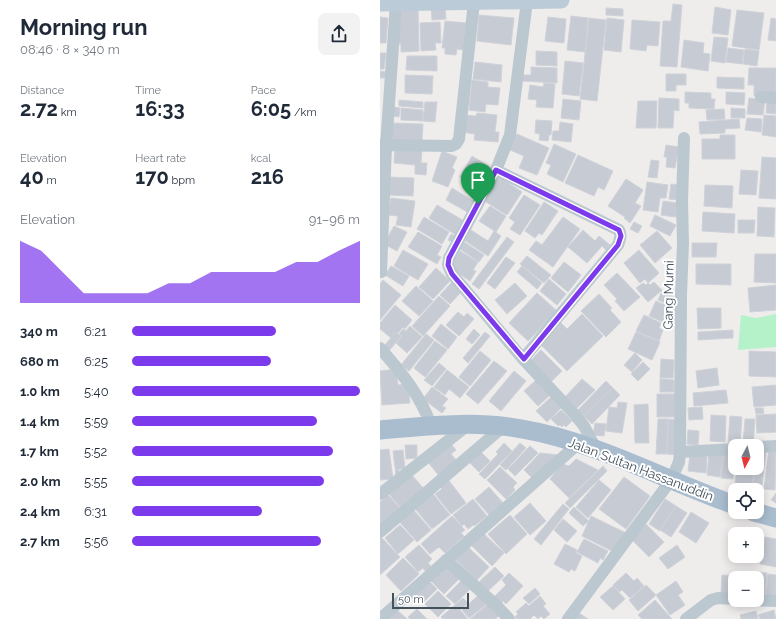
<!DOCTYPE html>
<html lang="en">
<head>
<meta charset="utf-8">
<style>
	:root { --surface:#fff; --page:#f2f2f3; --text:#1f2937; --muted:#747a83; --accent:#7c3aed }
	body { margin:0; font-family:Raleway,sans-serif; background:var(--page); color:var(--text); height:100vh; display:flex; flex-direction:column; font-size:15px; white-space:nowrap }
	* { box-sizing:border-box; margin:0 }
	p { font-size:13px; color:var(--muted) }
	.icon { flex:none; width:22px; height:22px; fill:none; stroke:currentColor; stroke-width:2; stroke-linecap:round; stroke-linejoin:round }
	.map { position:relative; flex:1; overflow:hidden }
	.sheet { display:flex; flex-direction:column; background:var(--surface); width:380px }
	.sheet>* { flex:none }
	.needle { width:26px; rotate:187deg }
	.buttons { position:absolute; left:348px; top:439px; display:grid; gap:8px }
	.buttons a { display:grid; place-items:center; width:36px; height:36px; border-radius:8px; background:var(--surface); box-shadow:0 2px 10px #0003; font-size:20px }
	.scale { position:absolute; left:12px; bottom:10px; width:77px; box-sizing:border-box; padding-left:4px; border:2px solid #43515b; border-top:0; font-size:11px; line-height:14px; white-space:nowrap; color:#43515b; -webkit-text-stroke:3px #fff; paint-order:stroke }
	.pin { position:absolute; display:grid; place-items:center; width:34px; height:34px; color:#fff; margin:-41px -17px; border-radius:50% 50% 50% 0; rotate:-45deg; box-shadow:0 0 4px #0007 }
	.pin .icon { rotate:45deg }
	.round { display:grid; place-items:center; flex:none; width:42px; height:42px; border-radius:8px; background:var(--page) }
	.head { display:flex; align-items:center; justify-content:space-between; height:68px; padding:0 20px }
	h1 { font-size:22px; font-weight:700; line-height:30px }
	.metrics { display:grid; grid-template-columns:repeat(3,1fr); gap:6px; height:68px; padding:4px 20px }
	.metrics div { display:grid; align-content:center }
	.metrics b { font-size:20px; font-weight:700 }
	.metrics small { font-size:11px; font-weight:400 }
	.metrics p { font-size:11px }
	.chart { height:112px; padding:8px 20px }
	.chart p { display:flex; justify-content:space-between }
	.chart svg { width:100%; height:72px; margin-top:4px; fill:var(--accent); opacity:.7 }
	ul { padding:0 20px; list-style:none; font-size:13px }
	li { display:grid; grid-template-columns:64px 48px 1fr; align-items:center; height:30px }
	li i { height:10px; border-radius:5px; background:var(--accent) }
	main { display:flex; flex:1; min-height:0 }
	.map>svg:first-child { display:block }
</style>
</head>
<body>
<main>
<section class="sheet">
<div class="head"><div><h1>Morning run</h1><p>08:46 · 8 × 340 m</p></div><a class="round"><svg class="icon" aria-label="share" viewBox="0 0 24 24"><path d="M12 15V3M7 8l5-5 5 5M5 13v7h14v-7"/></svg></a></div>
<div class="metrics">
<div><p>Distance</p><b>2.72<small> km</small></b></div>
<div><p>Time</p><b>16:33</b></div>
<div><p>Pace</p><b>6:05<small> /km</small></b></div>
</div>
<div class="metrics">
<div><p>Elevation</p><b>40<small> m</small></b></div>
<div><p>Heart rate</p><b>170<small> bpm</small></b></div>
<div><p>kcal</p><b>216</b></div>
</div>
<div class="chart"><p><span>Elevation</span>91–96 m</p>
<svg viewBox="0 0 160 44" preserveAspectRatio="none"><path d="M0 44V6L10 12L20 25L30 38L40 38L50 38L60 38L70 32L80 32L90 25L100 25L110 25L120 25L130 19L140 19L150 12L160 6V44z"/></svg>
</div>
<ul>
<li><b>340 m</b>6:21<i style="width:63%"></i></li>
<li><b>680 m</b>6:25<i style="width:61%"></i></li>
<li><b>1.0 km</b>5:40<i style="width:100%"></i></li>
<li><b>1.4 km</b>5:59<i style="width:81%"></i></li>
<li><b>1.7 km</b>5:52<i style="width:88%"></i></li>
<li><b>2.0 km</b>5:55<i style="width:84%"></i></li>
<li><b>2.4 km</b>6:31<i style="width:57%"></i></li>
<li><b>2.7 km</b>5:56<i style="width:83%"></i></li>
</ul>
</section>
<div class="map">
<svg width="396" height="619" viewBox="0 0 396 619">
	<rect width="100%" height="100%" fill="#efecec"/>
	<path fill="#b5f2ca" d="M396 314V347L358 350 361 315 376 318Z"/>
	<path fill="#c7cbd3" stroke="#cfd2d9" d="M293 4 302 5 297 67 280 66 283 21H291Z
		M51 6H65L66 19 52 20Z
		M17 7H38L39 51 21 52V44H18Z
		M335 7 351 10 348 35 332 33Z
		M226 8 243 9V16L226 15Z
		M357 10 384 13 379 50 352 46Z
		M99 15 134 18 131 45 97 41Z
		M191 16 208 18 205 52 187 50Z
		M0 17 8 18 6 43H0Z
		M168 17 186 19 184 43 165 41Z
		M209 18 226 20 217 101 200 99Z
		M227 18 244 20 241 52 224 50Z
		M391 18 396 19V41L388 40Z
		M252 20 280 22 278 46 267 45 266 51 250 49Z
		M65 21 86 23 83 50 77 49 76 55 65 54V48H62Z
		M60 22 61 43H55L56 50 41 51 40 23Z
		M334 37 348 38 345 63 331 61Z
		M304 40 324 43 323 53 330 54 328 71 301 67Z
		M348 48 364 50 362 64 346 62Z
		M365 49 379 51 377 66 363 64Z
		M156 51 177 52V66L156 65Z
		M0 53H6L4 69H0Z
		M27 56H57V71L26 70Z
		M185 61 203 63 199 96 182 94Z
		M95 62 122 65 121 82 93 79Z
		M151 67 177 68V83L142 81 143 75H151Z
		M369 68H396V97L374 96V85H368Z
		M0 71 6 72V78H0Z
		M286 74H306V85H296V91H286Z
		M25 75 53 76 52 94 25 93Z
		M337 77 364 78V89L337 88Z
		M92 80 108 82V87L120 88 118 105 106 104 105 112 89 110Z
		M164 83 175 84 173 108 156 107 157 100 148 99 150 85 163 87Z
		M305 92 331 93V99H335L334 109 309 108V103H305Z
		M346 92 365 93 364 105 346 104Z
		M279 98 299 99V111L294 110 293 128H278Z
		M369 98 385 100 383 115 367 114Z
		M183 99 201 101 199 120 181 118Z
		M19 100 43 102V108L19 106Z
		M258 101H277L276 128H256Z
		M387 101 396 102V114L386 113Z
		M45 102H57L55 122 43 121Z
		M12 107 20 108 19 117 11 116Z
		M21 108 43 110V121L21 120Z
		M351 108 365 109V118H351Z
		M344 109 345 119 327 120 326 110Z
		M97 113 117 115 115 132H119L118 142 94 140 95 134 82 132 84 115 96 116Z
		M384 115 396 116V137L382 135Z
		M367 118 382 119 381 132 365 130Z
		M359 119 360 128 345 129V133L320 134 319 122Z
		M156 120 172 121 171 135H169L168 141 159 140 160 134 155 133Z
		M180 122 193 124 191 142 172 140 173 131H179Z
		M11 123 43 124 42 141 11 140Z
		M137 134 169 148 157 175 139 168 144 156 130 150Z
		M340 135H355V159H322V139H340Z
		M174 144 196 154 183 182 167 174 171 165 166 163Z
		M286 145 299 147 295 168 286 167 287 157H284Z
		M15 147 42 149 41 163H47L46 175 35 174V165L14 163Z
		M62 151 77 157 72 168 75 170 68 187 52 181Z
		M198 155 233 171 224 190 218 187 214 196 185 183Z
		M92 156 110 167 98 187 80 177Z
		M382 157 396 158V199L379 198Z
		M271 160 279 161 277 178 268 177Z
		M361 170 378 171 376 195 359 194Z
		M118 176 142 192 127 215 103 200Z
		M9 177 34 178 33 196 8 195Z
		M246 179 263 190 255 203 261 206 250 223 244 218 245 217 228 206Z
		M267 182 288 185 286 198H280L278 212 263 210Z
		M291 184 300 185 298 200 289 199Z
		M325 185 353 186 352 208 324 206Z
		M72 188 95 202 89 213 66 200Z
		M144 195 160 205 140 235 130 229 135 222 129 218Z
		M11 198 35 201 31 227 16 225 18 216 8 215Z
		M283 201 298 203 296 217 281 215Z
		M164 202 178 211 162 235 159 233 155 238 145 231Z
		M57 205 84 221 76 235 49 218Z
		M110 206 126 216 116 232 99 221Z
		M378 207 395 208 394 237 377 236Z
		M323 212 355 214 354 233 322 231Z
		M275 215 296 225 290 236 270 226Z
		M44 217 69 232 62 244 37 229Z
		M183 217 200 229 173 267 149 250 156 241 162 245Z
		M358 220H375L374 233H358Z
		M254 222 262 226 258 233 250 229Z
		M14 226 27 232 17 251 4 244Z
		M91 230 108 241 114 231 121 236 108 256 84 240Z
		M203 230 215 241 219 236 230 245 226 250 222 246 207 263 188 247Z
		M277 231 292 248 275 263 260 245Z
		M38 232 62 246 57 255 61 257 57 264 28 247Z
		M71 234 77 237 74 243 68 240Z
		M127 237 134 242 99 289 92 284Z
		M84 242 104 255 99 262 80 249Z
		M312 243H337L336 257H312Z
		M23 250 48 264 38 280 14 266Z
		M259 250 279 273 268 283 265 279 260 283 244 263Z
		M80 251 98 262 93 270 96 271 90 281 69 267Z
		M375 254H396V283L374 282Z
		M147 256 171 275 164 283 140 264Z
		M126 257 135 263 115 289 107 283Z
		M184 262 201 275 188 292 171 278Z
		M316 264H351V285L316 284Z
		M11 266 29 276 23 286 5 275Z
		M142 266 162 283 157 289 137 272Z
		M56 268 70 281 53 299 39 287Z
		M237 273 260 297 244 311 235 301 237 299 224 285Z
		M169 279 186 294 177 305 160 291Z
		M3 280 21 295 0 320V284Z
		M73 281 83 290 70 304 60 295Z
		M274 282 282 290 268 302 256 288 263 283 266 285 268 283 270 285Z
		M135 283 147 296 127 314 115 300Z
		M396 285V310L370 312 368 288Z
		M36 286 53 301 39 316 22 301Z
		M282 291 298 299 294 307 278 300Z
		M157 293 177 311 148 341 129 323Z
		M219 294 232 308 230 310 241 322 226 337 201 311Z
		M59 296 70 306 43 336 32 326Z
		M276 301 296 310 293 317 296 318 292 326 269 316Z
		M15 305 32 320 25 329 23 327 18 333 16 332 11 338 0 329V323Z
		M317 308H341V328L318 329Z
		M78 312 84 317 87 313 94 319 79 336 66 325Z
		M202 314 223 336 187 371 159 343 180 322 187 329Z
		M264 315 281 323 279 328 283 330 279 341 256 331Z
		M61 324 77 337 68 349 52 336Z
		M30 326 42 337 27 353 16 343 22 336 19 334 23 329 26 331Z
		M94 329 100 335 92 344 86 339Z
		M353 330V338L318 340V332Z
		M16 332 21 336 9 351 4 346Z
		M105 332 110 336 88 363 83 358Z
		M256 332 280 342 272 360 248 349Z
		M46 334 54 340 29 371 21 365Z
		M55 341 67 350 45 377 34 368Z
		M161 350 182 371 171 382 150 361Z
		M100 351 111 360 90 386 79 377Z
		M369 351 396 352V377L369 376Z
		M255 353 262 360 252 372 244 365Z
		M281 359 294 360 293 378H280Z
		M114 361 127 371 98 404 86 394Z
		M263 362 270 369 258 381 251 374Z
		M59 363 66 369 52 386 44 380Z
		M337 368 339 385 318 388 316 371Z
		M16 369 18 385 28 384 30 403 2 405 0 371Z
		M67 370 89 387 80 398 69 389 65 395 54 387Z
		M134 371 146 381 121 411 109 401Z
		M202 379 215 390 197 408 185 397Z
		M280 379 294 380V392H280Z
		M156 380 170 395 158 406 144 391Z
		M226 381 233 388 204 416 198 410Z
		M396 385V405L374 407 372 387Z
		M52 387 68 399 62 406 66 408 62 413 43 399Z
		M233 388 240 395 212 424 204 416Z
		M346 390 348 403 314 406 313 393Z
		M277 394H296L295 417H277Z
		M171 397 181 408 167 422 156 411Z
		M238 402 247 403 242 433 226 431 229 407 237 408Z
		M268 404 269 443H255L254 405Z
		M322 407 323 419 309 420 308 408Z
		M375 408H383L384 413 376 414Z
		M181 410 192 421 186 427 184 425 182 427 180 425 178 426 171 419Z
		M396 414V432L377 433 376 415Z
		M331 415 346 416 345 442 330 441Z
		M350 416 362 417 360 445 348 444Z
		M278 419H288L287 454H276Z
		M288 419 298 420 297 455 287 454Z
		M365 419H375L373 445 363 444Z
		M215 423 226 424 224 436 213 435Z
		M308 430 319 431 318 445 307 444Z
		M124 443 132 451 105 479 99 474 118 454 116 452Z
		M140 443 146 448 126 470 120 465Z
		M71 444 76 450 71 454 77 461 59 476 48 462Z
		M25 445H37V458L26 459Z
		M150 446 158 453 135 476 128 469Z
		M9 449 13 479 0 480V450Z
		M389 449 396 450 395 490 384 489Z
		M23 450 25 469H19V474L16 475 13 451Z
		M99 450 110 461 99 472 88 461Z
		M377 451 386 452 381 494H377V490H373L375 468H377Z
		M344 452 355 454 353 479 341 478Z
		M160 453 179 455 153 479 144 470Z
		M329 454 343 455 340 477 327 475Z
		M310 455 327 457 326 473 308 471Z
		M196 459 218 470 189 498 170 479 182 464 189 466Z
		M223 466 227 471 190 508 185 503Z
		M120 467 137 483 133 487 135 490 126 499 107 480Z
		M357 468H374L372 490H354Z
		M31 474 44 489 21 508 8 493Z
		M244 477 270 496 246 529 219 509Z
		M67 478 86 503 71 514 55 494 62 489 58 484Z
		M219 480 231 490 208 518 196 507Z
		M109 487 124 504 110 516 95 499Z
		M50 490 70 515 52 529 32 505Z
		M396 493V503L391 500Z
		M8 495 21 509 0 527V502Z
		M93 499 107 516 94 526 93 525 88 529 84 524 82 526 73 515Z
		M285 499 296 506 280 531 269 524Z
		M150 503 166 521 150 535 134 517Z
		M183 504 189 509 161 545 154 539Z
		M296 506 307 513 291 537 280 530Z
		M194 507 209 521 203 526 189 513Z
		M32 508 51 530 37 542 18 520Z
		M311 512 329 523 316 543 299 532Z
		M130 515 147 534 126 554 108 534Z
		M72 516 85 530 81 533 84 536 65 553 59 547 50 554 41 544Z
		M211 516 246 533 236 553 202 536Z
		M183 519 197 531 187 542 174 530Z
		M266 524 284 542 269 557 251 539Z
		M20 525 34 540 18 554 5 538Z
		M102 532 124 553 112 566 90 544Z
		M0 536 20 557 0 575Z
		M385 537 396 539V567L380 564Z
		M204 539 228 551 223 560 220 558 218 563 197 552Z
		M185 544 197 550 196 553 202 556 195 571 191 569 189 572 174 564Z
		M39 545 52 559 48 563 52 567 46 572 43 568 38 572 25 557Z
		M86 545 109 567 97 580 74 558Z
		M297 545 305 557 288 569 279 558Z
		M23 558 39 574 21 591 6 575Z
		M65 563 80 578 64 594 49 579Z
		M115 567 124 576 108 591 99 582Z
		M360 572 371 573V578H359Z
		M373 572 387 573 385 597 377 596V578H372Z
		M129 573 143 586 126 604 123 601 121 604 114 597 126 585 122 580Z
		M246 573 254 581 257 578 264 586 250 598 242 590 239 592 233 585Z
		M388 574 396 575V598L386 597Z
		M342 575 359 576 358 578H355V595L341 594Z
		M46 578 57 589 44 602 33 591Z
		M83 579 92 587 75 604 66 596Z
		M296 581 303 592 298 595 305 605 290 615 276 595Z
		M266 585 276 595 258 611 249 600Z
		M233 586 245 599 233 610 220 597Z
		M155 588 160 594 149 604 143 598Z
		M58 591 71 604 58 617 45 604Z
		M100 594 108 603 89 618 82 610Z
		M160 596 166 604 163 606 170 614 164 619 161 616 158 619 154 615 150 619H137L135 617 138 614 136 612 146 603 149 606Z
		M83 598 88 603 80 610 88 619H63L61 617Z
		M275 600 292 619H262L258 615Z
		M108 604 119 616 115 619H90Z
		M16 609 27 619H6Z
		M37 609 47 619H30L28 617Z
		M394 610 396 619H380L378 615Z
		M376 611 378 619H361L360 615Z
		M199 613 208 619H195Z"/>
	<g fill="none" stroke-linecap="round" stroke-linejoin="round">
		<path stroke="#bbc8d0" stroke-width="12" d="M147 1 130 135 116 170 69 258 68 265 72 274 143 359 196 416 204 426 216 449
			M381 97 396 98
			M0 145 72 146 76 144 79 139 94 2
			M116 170 239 230C242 235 240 240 238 245L143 359
			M1 272 6 146 16 3
			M0 348C21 372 40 395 51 425
			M377 447 396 446
			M300 452 301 295 303 243 302 201 304 138
			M0 494 88 425
			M0 532 124 426
			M66 560 117 606 129 619
			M372 600 396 601
			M0 619 199 443
			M188 619 291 480 299 462 300 452 355 449
			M306 619 331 600 338 598 355 599"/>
		<path stroke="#bccbd8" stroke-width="17" d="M0 3 181 0"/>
		<path stroke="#a9bdcf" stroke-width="19" d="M0 430C47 426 95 420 142 429 217 442 284 480 355 505
			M374 512 396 518"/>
	</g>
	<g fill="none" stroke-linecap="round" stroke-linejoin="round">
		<g stroke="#fff" stroke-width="8">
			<path id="route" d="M116 170 239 230 241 236 238 245 144 359 72 274 68 265 69 258Z"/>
		</g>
		<use href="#route" stroke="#7c3aed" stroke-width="5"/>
	</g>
	<g text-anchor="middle" stroke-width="4" stroke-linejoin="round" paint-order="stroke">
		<g font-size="13" fill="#43515b" stroke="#fff">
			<text transform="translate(288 295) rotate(-89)" y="5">Gang Murni</text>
			<text transform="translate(261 469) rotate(21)" y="5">Jalan Sultan Hassanuddin</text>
		</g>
	</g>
</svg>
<div class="buttons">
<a><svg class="needle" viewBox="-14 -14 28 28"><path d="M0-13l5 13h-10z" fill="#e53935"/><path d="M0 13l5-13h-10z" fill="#747a83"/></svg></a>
<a><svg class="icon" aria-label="locate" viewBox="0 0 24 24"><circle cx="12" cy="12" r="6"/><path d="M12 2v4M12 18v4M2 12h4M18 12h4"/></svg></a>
<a>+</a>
<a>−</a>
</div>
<div class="scale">50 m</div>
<div class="pin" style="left:98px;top:204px;background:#1e9e55"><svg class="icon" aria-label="arrive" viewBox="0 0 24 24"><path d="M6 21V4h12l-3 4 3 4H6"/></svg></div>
</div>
</main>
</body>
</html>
